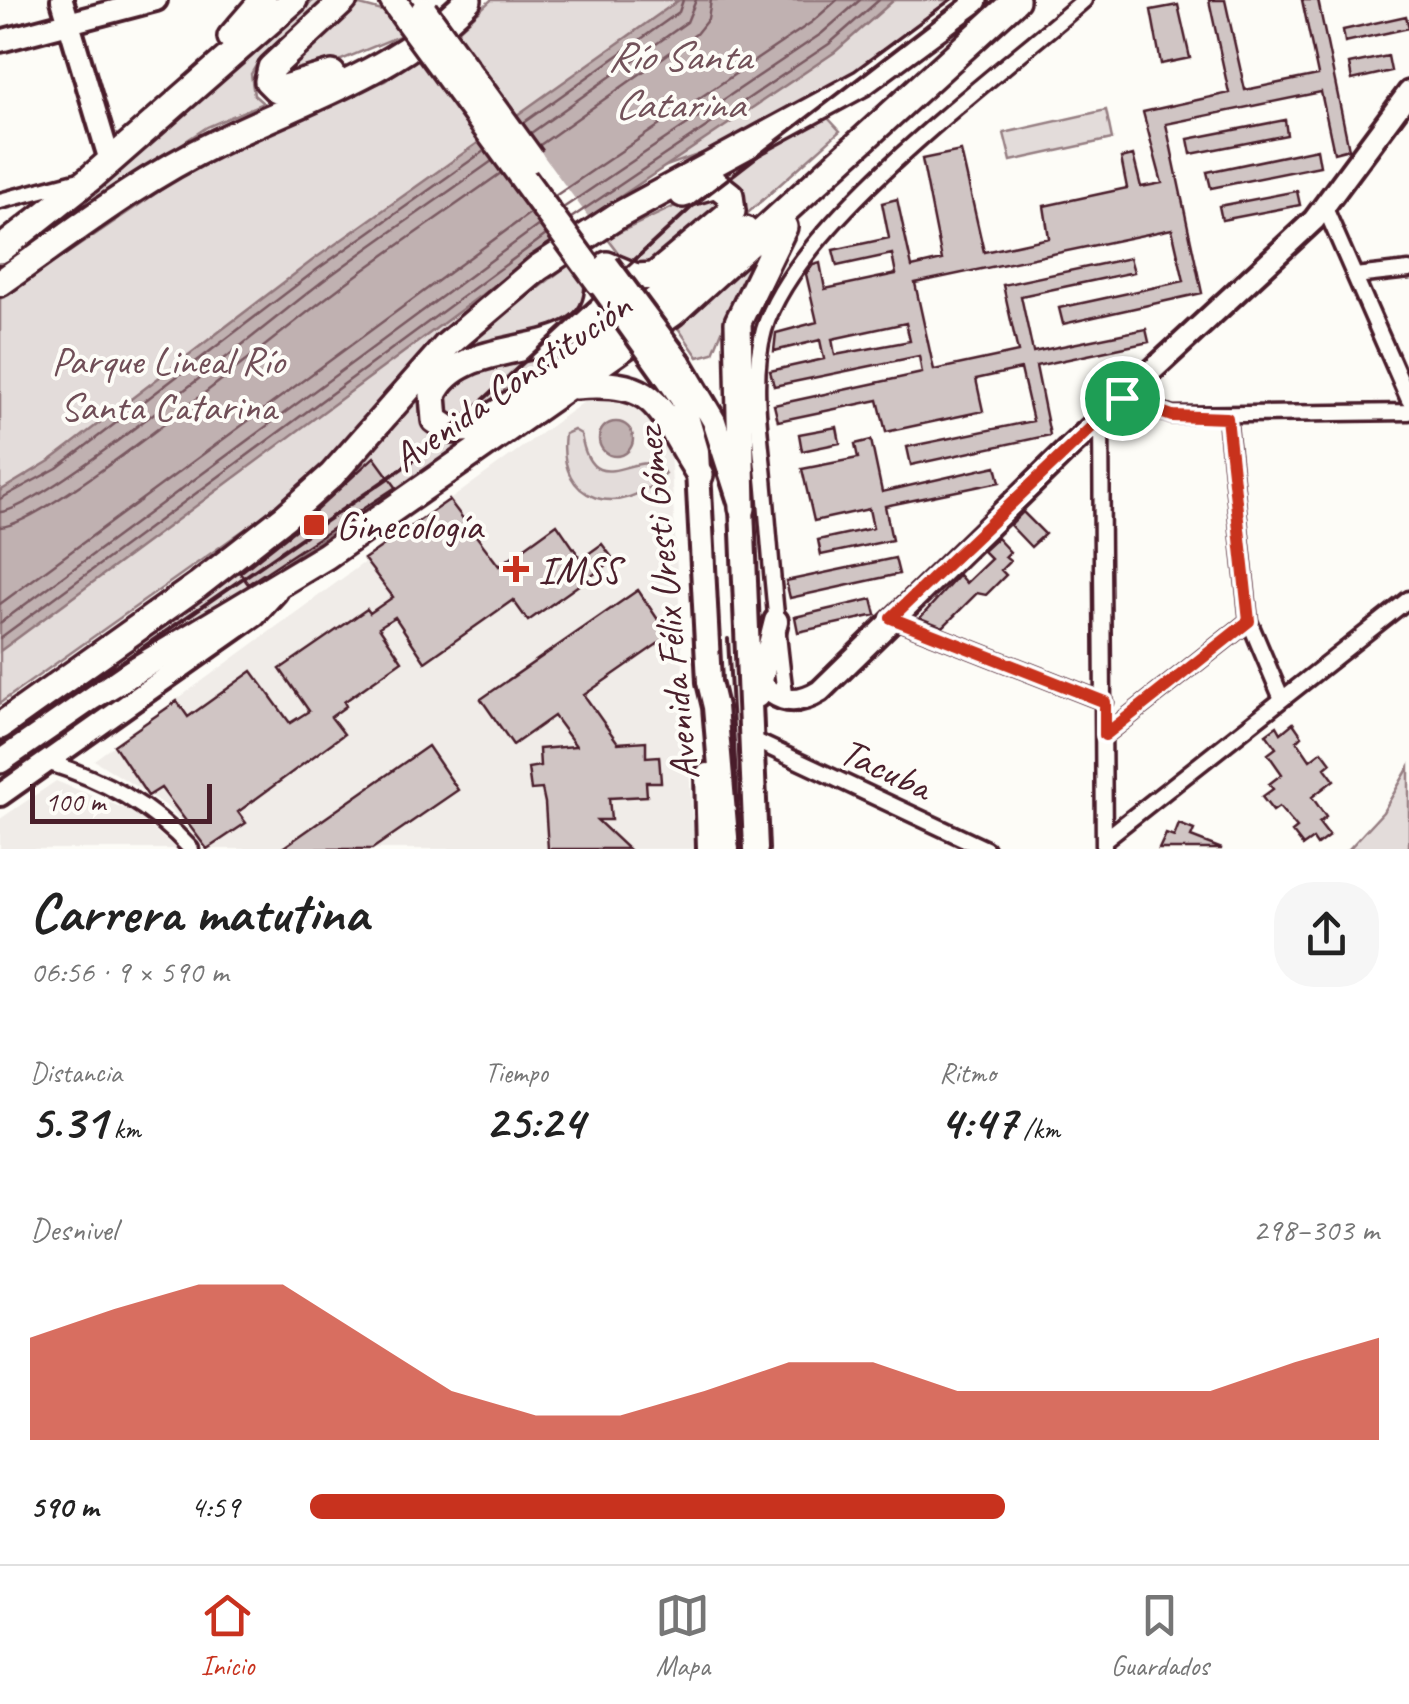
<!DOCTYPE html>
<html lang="es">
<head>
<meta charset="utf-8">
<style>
	:root { --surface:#fff; --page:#f6f6f6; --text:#222; --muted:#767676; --line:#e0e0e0; --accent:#c8321e }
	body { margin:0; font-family:Caveat,sans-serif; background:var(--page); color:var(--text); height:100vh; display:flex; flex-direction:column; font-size:38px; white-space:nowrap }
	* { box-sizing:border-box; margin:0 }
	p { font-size:32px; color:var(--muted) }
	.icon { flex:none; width:55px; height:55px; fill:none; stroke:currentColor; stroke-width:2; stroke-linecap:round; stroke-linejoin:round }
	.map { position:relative; height:849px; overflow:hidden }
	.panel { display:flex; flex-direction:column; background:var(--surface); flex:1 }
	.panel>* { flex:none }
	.scale { position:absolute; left:30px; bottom:25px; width:182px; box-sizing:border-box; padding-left:10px; border:5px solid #4a1f2b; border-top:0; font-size:28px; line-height:35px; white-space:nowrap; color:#4a1f2b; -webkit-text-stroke:8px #fdfcf7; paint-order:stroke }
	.pin { position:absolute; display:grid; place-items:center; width:85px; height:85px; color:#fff; margin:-42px; border:5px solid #fff; border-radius:50%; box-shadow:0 2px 10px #0007 }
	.round { display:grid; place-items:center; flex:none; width:105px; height:105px; border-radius:40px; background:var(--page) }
	.headline { display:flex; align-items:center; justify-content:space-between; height:170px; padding:0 30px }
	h1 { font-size:55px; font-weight:800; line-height:75px }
	.figures { display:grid; grid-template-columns:repeat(3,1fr); gap:15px; height:170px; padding:10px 30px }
	.figures div { display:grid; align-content:center }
	.figures b { font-size:50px; font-weight:800 }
	.figures small { font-size:28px; font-weight:400 }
	.figures p { font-size:28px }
	.chart { height:280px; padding:20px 30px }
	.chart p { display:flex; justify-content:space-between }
	.chart svg { width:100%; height:180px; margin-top:10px; fill:var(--accent); opacity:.7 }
	ul { padding:0 30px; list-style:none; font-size:32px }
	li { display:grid; grid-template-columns:160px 120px 1fr; align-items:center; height:75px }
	li i { height:25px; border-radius:12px; background:var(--accent) }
	.tabs { display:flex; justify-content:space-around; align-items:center; height:140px; border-top:2px solid var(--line); background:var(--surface); font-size:28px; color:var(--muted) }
	.tabs a { display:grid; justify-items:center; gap:5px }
	.tabs .active { color:var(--accent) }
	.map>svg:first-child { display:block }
</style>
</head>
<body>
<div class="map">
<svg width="1409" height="849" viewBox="0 0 1409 849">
	<rect width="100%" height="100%" fill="#fdfcf7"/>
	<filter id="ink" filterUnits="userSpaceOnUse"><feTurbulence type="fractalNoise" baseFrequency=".01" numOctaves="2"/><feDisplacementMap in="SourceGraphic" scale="20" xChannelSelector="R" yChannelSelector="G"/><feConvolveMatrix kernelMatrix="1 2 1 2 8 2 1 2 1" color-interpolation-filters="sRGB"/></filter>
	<g filter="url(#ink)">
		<path fill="#f0ece8" d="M633 395 669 435 694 849H207L165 805 94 760 581 404 596 396Z
			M56 781 133 812 176 849H0V819Z"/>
		<path fill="#e3dcda" stroke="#967e82" stroke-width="2.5" d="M314 0H328L258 62 251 74 254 95 263 103 207 127 24 248Z
			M491 0H962L779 126 638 176 520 264 463 314 387 390 329 463 293 495 0 703V299L220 150 385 81 454 34Z
			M360 5 386 12 402 35 283 84 276 74 345 9Z
			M1106 110 1112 139 1011 161 1004 133Z
			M828 118 840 131 740 220 718 175Z
			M709 190 724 206 655 269 633 272 607 238Z
			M766 247 728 316 713 353 698 357 678 328Z
			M571 263 590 296 569 326 449 356Z
			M606 308 619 324 475 421 450 422 440 398 446 386Z
			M420 390 424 415 474 438 64 709 53 693 268 550 358 470Z
			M574 430 581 434C593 510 643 438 665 474 621 520 556 504 565 434Z
			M1409 767V849H1349L1383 812Z"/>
		<path fill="#c0b1b1" stroke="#91777b" stroke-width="2.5" d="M679 0H894L835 52 553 242 0 651V491L51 460 313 260Z
			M599 439a17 17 0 1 1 34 0a17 17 0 1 1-34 0Z"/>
		<path fill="#fdfcf7" d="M512 113 592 222 557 246 477 138Z"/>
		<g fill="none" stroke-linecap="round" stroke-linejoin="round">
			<path stroke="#795961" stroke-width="2.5" d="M523 123 679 12 683 0
				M531 133 687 22 696 0
				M540 145 696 34 708 19 711 0
				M555 196 812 22 837 0
				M563 208 821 34 860 0
				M571 218 829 44 879 0
				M0 499 57 468 319 268 484 151
				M0 512C42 510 273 319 323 281 378 240 436 201 492 161
				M0 527C49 525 279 332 334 292 388 251 445 213 501 173
				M0 604 530 213
				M0 623 539 225
				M0 638 546 235"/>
		</g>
		<path fill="#d0c5c4" stroke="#4a1f2b" stroke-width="2.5" fill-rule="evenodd" d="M1209 0H1225L1245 90 1318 75 1302 0H1318L1349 149 1334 153 1321 92 1166 124 1202 293 1063 324 1059 308 1184 281 1172 229 915 283 934 370 1018 352 1003 285 1130 258 1134 272 1021 296 1033 352 1146 329 1149 342 1036 366 1050 435 911 465 907 447 1033 421 1021 369 976 379 983 411 886 432 878 400 778 421 774 405 922 373 919 356 774 386 770 371 824 359 820 340 774 351 776 333 817 322 806 274 813 265 820 263 825 289 896 274 892 254 837 266 833 250 889 238 882 203 897 199 912 267 942 260 922 159 961 151 984 252 1049 238 1044 206 1127 188 1121 158 1133 155 1141 187 1162 183 1143 112 1229 93ZM906 323 910 341 835 355 832 339Z
			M1178 5 1190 58 1161 64 1151 10Z
			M1406 16 1409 28 1345 42 1343 30Z
			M1388 56 1391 71 1352 80 1349 64Z
			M1285 120 1287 135 1191 154 1188 139Z
			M1317 149 1320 166 1211 188 1207 172Z
			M1297 191 1300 205 1222 220 1219 206Z
			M837 427 840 443 802 451 799 434Z
			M871 440 882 492 996 466 1000 482 885 506 892 540 821 555 818 540 873 528 869 509 814 521 802 469 858 458 855 444Z
			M374 457 396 487 248 584 240 573 296 529Z
			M449 500 499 566 557 524 581 559 602 544 614 560 528 621 513 600 425 662 395 617 379 627 402 661 344 702 346 706 331 717 344 734 238 812 246 823 207 849 161 788 148 796 114 745 177 701 188 717 252 671 290 723 309 711 280 669 367 609 370 613 393 597 364 559Z
			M1023 512 1045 534 1031 547 1010 525Z
			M997 538 1010 552 1005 557 1010 561 1001 570 1006 575 986 595 977 593 943 627 920 618 959 575 966 583 991 559 983 551Z
			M895 558 899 574 790 598 786 581Z
			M638 590 669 636 584 695 618 743 646 741V757L659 756 661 782H646L647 796 609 798 611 820H597L628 849H548L545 803 542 789 531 790 528 768 540 766 539 749 576 746 554 716 513 745 481 699Z
			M872 599 876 615 798 632 795 617Z
			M1293 723 1302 736 1297 741 1310 760 1322 751 1331 763 1325 768 1334 780 1312 797 1326 817 1319 823 1329 836 1317 845 1313 839 1303 846 1292 832 1297 828 1279 807 1273 811 1262 797 1273 789 1269 784 1282 774 1268 754 1276 748 1266 734 1277 726 1281 733Z
			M428 746 458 790 372 849H281Z
			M1179 824 1194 830 1191 837 1222 849H1159L1166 834 1174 837Z"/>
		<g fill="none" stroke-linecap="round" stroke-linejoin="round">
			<g stroke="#4a1f2b" stroke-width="21">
				<path id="street" d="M0 201 76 181
					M1325 208 1409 400
					M1355 276 1409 270
					M1122 397 1172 415 1409 412
					M1227 417 1249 621 1282 699
					M1101 418 1104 849
					M891 618 1105 702
					M786 701C776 631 771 560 765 489 761 439 750 379 764 330 796 222 998 76 1084 0
					M1105 735 1249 621
					M760 743 986 849
					M47 762C104 780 150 804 191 849
					M1104 840 1409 599"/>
			</g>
			<g stroke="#4a1f2b" stroke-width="28">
				<path id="secondary" d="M62 0 110 161
					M0 41 156 0
					M753 674C772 699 791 709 820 691L1072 445 1314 220 1409 92
					M0 795 255 615 276 592"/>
			</g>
			<g stroke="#4a1f2b" stroke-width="30">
				<path id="primary" d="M679 362 714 421 742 508 756 849
					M664 373 682 399 697 451 709 682 715 707 727 849
					M757 696 776 621
					M707 775 709 849"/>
			</g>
			<g stroke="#4a1f2b" stroke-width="32">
				<path id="highway" d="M393 0 408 21
					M231 37 263 0
					M332 74 277 90 268 81 271 68 344 0
					M0 250 92 177 294 0
					M607 265 636 277 654 276 732 211 730 195 716 184 683 194
					M599 282C601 373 464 325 433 395L435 420 450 430 474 428 572 365 745 230
					M0 283C70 234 140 179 218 142 306 99 397 72 468 0
					M575 386C663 378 658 412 700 475
					M742 508 738 322 784 227
					M0 726 198 585 285 517 332 475 446 346 538 268 617 216 862 83 974 0
					M0 760 91 697 326 556 673 313 1016 0"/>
			</g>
			<use href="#street" stroke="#fdfcf7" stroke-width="14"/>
			<use href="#secondary" stroke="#fdfcf7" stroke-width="20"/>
			<use href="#primary" stroke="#fdfcf7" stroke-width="22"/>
			<use href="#highway" stroke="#fdfcf7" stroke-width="25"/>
			<path stroke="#4a1f2b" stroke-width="4" d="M728 639 740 849
				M0 746 430 449 694 205 960 0"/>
			<g stroke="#4a1f2b" stroke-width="30" stroke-linecap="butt">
				<path id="primary-bridge" d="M607 265 679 362
					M599 282 664 373"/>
			</g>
			<g stroke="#4a1f2b" stroke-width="32" stroke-linecap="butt">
				<path id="highway-bridge" d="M424 11 531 159
					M408 21 599 282"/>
			</g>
			<use href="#primary-bridge" stroke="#fdfcf7" stroke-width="22"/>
			<use href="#highway-bridge" stroke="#fdfcf7" stroke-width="25"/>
		</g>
	</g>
	<g fill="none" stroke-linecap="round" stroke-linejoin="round" filter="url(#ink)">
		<g stroke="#fff" stroke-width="20">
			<path id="route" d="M1122 398 1172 416 1227 418 1249 621 1105 735V702L891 618Z"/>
		</g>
		<use href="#route" stroke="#c8321e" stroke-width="12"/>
	</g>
	<g fill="#c8321e" stroke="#fdfcf7" stroke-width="4">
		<rect x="302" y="513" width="24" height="24" rx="5"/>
		<path d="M511 554h10v10h10v10h-10v10h-10v-10h-10v-10h10z"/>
	</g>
	<g text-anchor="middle" stroke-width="8" stroke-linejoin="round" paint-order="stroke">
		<g font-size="40" fill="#704e57" stroke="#fdfcf7">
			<text x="168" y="374">Parque Lineal Río<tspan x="168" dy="46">Santa Catarina</tspan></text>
		</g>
		<g font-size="40" fill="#4a1f2b" stroke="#fdfcf7">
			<text transform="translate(511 381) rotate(-35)" y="14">Avenida Constitución</text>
			<text transform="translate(666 604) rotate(-96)" y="14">Avenida Félix Uresti Gómez</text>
			<text transform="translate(886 768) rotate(25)" y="14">Tacuba</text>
		</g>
		<g font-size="40" fill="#4a1f2b" stroke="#fdfcf7" text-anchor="start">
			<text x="336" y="539">Ginecología</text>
			<text x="538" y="583">IMSS</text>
		</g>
		<g font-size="42" font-style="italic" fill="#73525a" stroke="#fdfcf7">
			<text x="679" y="70">Río Santa<tspan x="679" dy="48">Catarina</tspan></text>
		</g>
	</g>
</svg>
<div class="scale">100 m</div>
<div class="pin" style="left:1122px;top:398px;background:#1e9e55"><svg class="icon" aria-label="arrive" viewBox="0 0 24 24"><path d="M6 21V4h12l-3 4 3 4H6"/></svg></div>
</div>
<section class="panel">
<div class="headline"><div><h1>Carrera matutina</h1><p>06:56 · 9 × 590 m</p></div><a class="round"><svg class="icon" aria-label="share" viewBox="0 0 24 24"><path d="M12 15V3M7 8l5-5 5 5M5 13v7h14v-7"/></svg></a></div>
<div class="figures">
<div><p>Distancia</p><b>5.31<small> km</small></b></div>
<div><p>Tiempo</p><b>25:24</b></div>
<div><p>Ritmo</p><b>4:47<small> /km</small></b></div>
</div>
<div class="chart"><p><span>Desnivel</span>298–303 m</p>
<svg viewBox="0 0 160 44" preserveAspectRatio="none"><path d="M0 44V19L10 12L20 6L30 6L40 19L50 32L60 38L70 38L80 32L90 25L100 25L110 32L120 32L130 32L140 32L150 25L160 19V44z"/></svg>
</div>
<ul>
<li><b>590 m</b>4:59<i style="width:65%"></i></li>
</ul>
</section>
<nav class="tabs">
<a class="active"><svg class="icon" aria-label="home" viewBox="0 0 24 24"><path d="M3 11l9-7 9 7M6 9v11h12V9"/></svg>Inicio</a>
<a><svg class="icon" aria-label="map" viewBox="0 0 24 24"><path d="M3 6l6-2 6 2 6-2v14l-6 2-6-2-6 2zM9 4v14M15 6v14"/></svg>Mapa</a>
<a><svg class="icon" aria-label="saved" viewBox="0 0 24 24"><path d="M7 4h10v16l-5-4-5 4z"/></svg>Guardados</a>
</nav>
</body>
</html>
